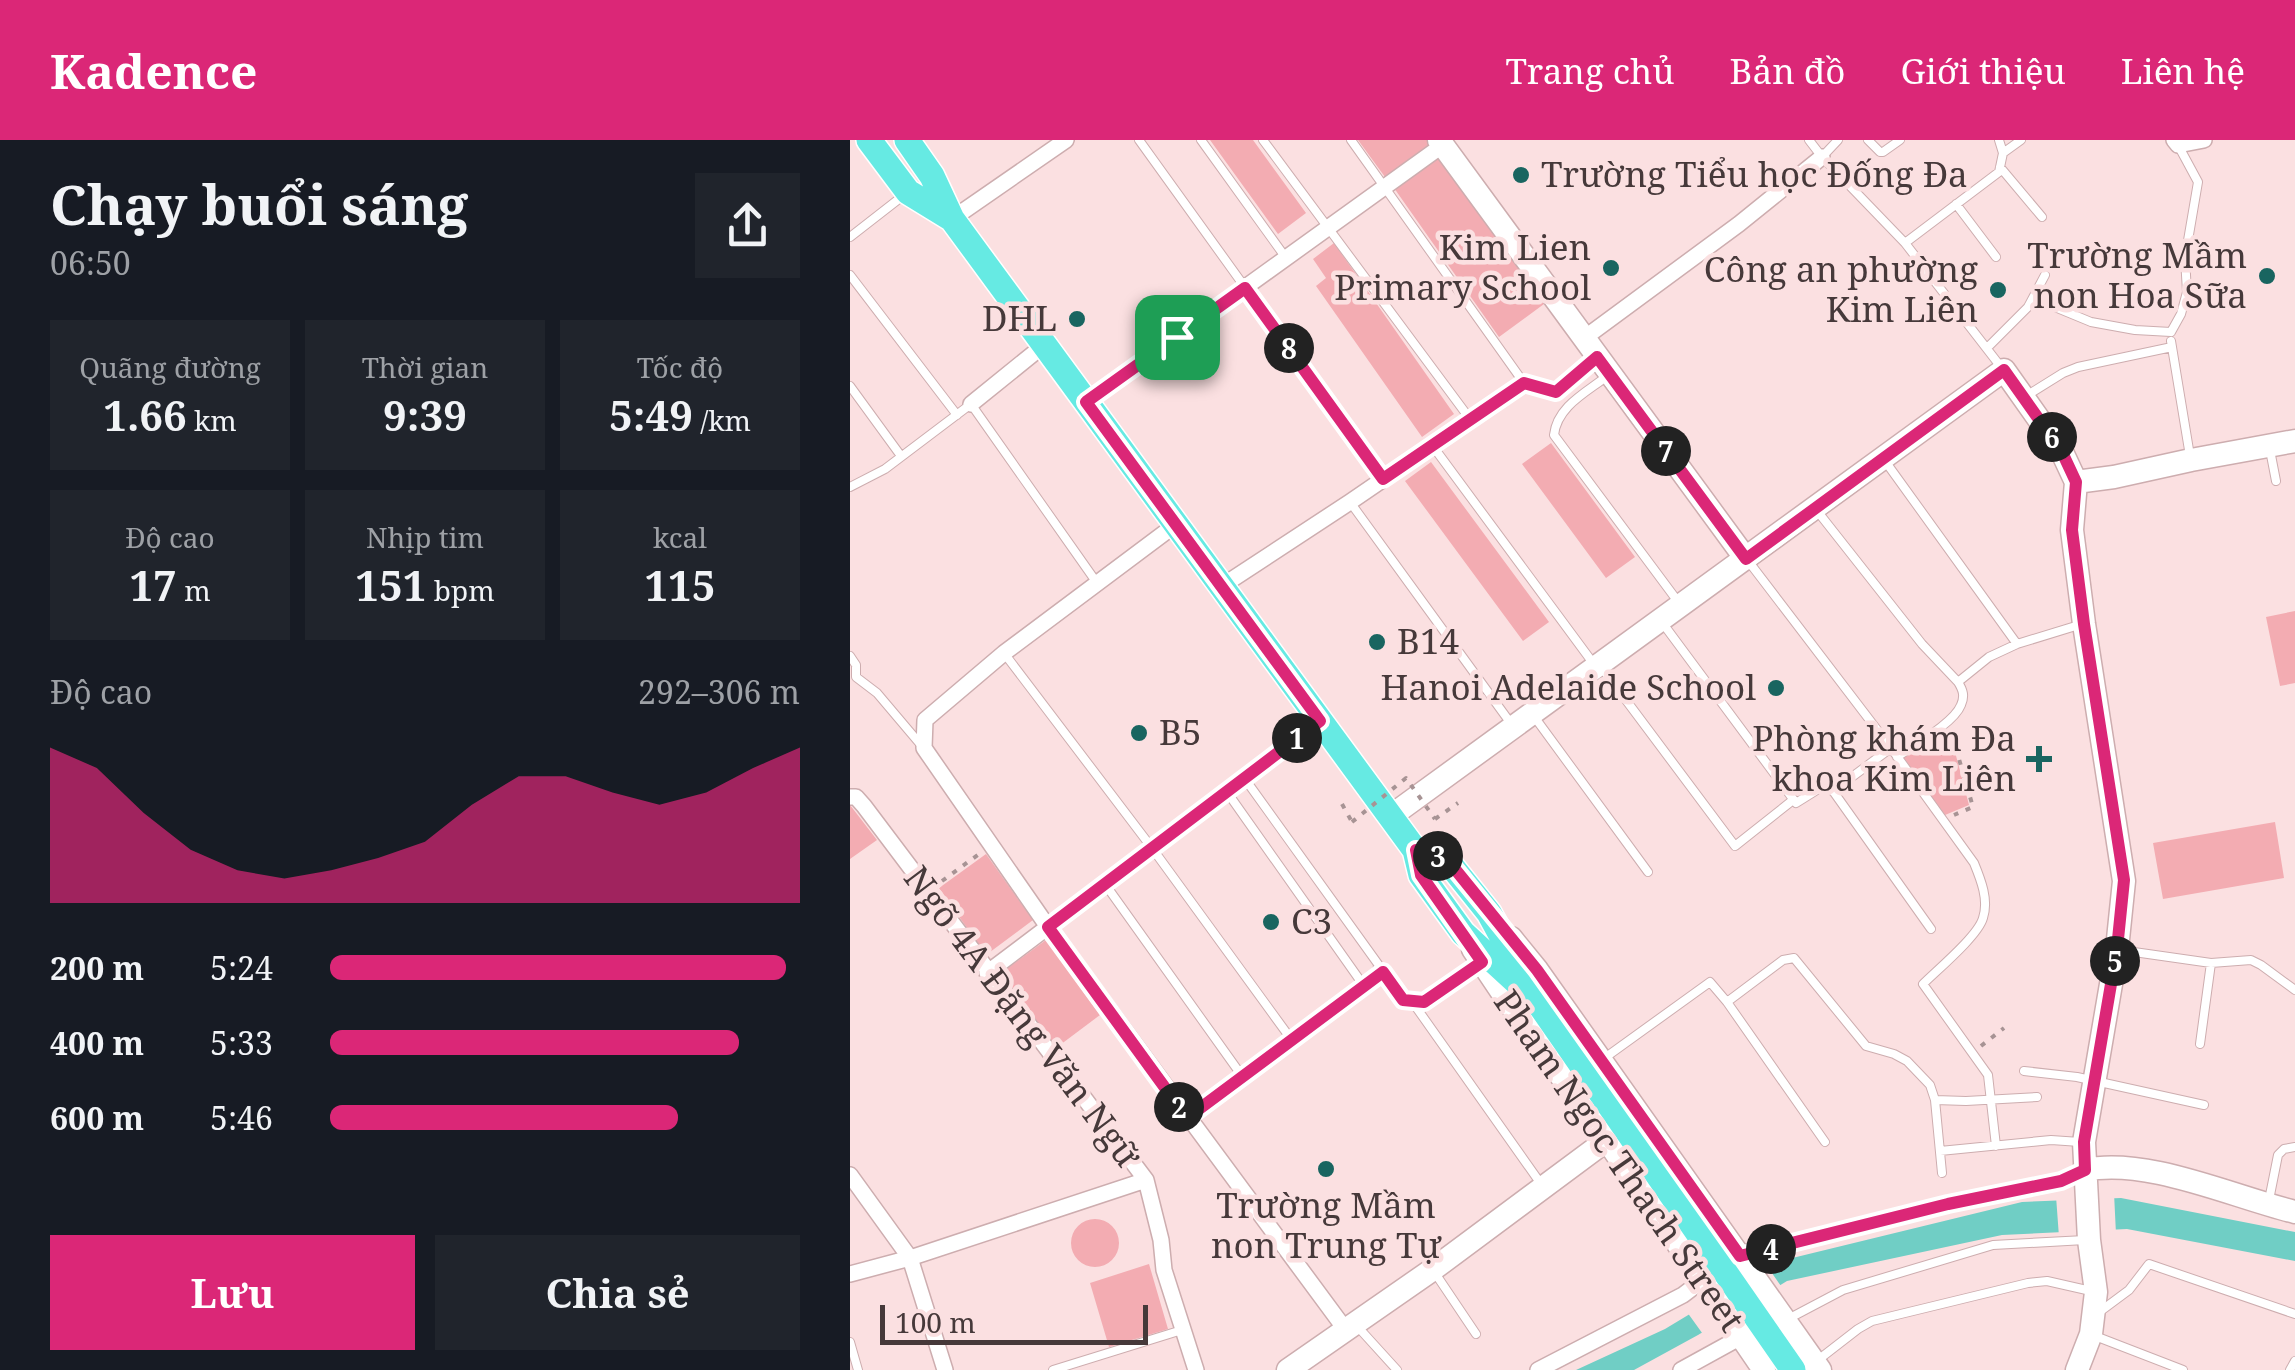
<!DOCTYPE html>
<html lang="vi">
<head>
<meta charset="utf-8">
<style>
	:root { --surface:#171b24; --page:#20242c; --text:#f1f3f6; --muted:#9ea1a6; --accent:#db2777 }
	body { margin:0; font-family:"Noto Serif",serif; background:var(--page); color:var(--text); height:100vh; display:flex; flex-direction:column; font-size:38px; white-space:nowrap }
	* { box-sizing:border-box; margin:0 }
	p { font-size:32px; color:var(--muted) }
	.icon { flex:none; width:55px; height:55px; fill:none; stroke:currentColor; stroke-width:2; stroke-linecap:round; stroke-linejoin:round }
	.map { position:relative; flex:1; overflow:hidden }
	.sheet { display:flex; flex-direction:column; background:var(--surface); width:850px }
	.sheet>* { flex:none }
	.scale { position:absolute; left:30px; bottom:25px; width:268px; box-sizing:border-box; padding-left:10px; border:5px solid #46393a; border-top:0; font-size:28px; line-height:35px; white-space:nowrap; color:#46393a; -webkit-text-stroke:8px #fbe0e1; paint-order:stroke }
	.pin { position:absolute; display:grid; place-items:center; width:85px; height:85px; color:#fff; margin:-42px; border-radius:20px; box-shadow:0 5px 15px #0006 }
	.km { position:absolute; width:50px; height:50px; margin:-25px; border-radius:50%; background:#222; color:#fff; font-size:28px; line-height:50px; text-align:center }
	.round { display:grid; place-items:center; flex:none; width:105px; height:105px; border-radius:0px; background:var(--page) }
	.overview { display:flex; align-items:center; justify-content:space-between; height:170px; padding:0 50px }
	h1 { font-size:55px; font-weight:700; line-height:75px }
	.stats { display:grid; grid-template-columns:repeat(3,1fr); gap:15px; height:170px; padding:10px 50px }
	.stats div { display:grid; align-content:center; border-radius:0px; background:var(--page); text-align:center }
	.stats b { font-size:42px; font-weight:700 }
	.stats small { font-size:28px; font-weight:400 }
	.stats p { font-size:28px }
	.chart { height:280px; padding:20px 50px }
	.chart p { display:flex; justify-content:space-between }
	.chart svg { width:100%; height:180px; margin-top:10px; fill:var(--accent); opacity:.7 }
	.action { display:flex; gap:20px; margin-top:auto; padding:20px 50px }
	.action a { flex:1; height:115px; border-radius:0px; background:var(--accent); color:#fff; font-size:40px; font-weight:700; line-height:115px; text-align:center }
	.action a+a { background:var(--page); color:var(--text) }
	ul { padding:0 50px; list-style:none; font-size:32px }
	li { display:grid; grid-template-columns:160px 120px 1fr; align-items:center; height:75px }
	li i { height:25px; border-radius:12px; background:var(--accent) }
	header { display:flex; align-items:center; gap:60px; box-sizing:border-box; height:140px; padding:0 50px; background:var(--accent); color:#fff }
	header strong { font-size:48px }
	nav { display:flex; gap:55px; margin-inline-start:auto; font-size:35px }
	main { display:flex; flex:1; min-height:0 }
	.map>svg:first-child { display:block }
</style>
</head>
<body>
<header>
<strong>Kadence</strong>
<nav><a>Trang chủ</a><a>Bản đồ</a><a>Giới thiệu</a><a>Liên hệ</a></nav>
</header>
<main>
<section class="sheet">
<div class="overview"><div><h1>Chạy buổi sáng</h1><p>06:50</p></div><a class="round"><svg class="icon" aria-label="share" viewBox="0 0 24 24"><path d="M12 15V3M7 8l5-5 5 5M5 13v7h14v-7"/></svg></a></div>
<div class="stats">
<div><p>Quãng đường</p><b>1.66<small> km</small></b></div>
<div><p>Thời gian</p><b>9:39</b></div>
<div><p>Tốc độ</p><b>5:49<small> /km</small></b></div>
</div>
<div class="stats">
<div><p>Độ cao</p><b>17<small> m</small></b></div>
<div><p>Nhịp tim</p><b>151<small> bpm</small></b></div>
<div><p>kcal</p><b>115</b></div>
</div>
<div class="chart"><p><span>Độ cao</span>292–306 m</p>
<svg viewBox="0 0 160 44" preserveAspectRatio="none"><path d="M0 44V6L10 11L20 22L30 31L40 36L50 38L60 36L70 33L80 29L90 20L100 13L110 13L120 17L130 20L140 17L150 11L160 6V44z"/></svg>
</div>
<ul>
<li><b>200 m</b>5:24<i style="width:97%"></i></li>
<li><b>400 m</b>5:33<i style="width:87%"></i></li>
<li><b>600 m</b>5:46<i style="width:74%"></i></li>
</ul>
<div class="action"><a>Lưu</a><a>Chia sẻ</a></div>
</section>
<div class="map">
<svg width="1445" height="1230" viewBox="0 0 1445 1230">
	<rect width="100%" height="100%" fill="#fbe0e1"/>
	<path fill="#f3acb2" d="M360 0H403L456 73 428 94Z
		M508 0H578L581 3 535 37Z
		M590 15 694 164 649 197 544 48Z
		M484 103 604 274 572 297 466 146 476 138 463 119Z
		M701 303 785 417 756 438 672 324Z
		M581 322 699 482 673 501 555 341Z
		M1445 471V543L1430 546 1416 477Z
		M1099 589 1119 665 1095 675 1053 617Z
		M0 665 27 700 0 719Z
		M1425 682 1434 738 1313 759 1303 703Z
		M136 714 183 780 136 815 89 748Z
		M196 800 250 875 206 908 151 833Z
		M221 1103a24 24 0 1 1 48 0a24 24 0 1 1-48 0Z
		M299 1124 318 1189 259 1207 240 1143Z"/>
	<path fill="#70cec5" d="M1271 1058 1445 1092V1121L1277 1089 1152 1095 937 1141 848 1195 784 1230H726L815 1189 926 1122 1172 1062Z"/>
	<path fill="#fbe0e1" d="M1264 1053 1266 1094 1209 1097 1206 1056Z
		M915 1123 933 1149 855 1197 837 1172Z"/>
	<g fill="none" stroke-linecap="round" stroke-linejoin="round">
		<g stroke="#cdadaf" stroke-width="10">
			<path id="lane" d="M289 0 533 339
				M351 0 436 118
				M413 0 620 279
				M501 0 674 243
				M959 0 972 17 1055 103 1151 227
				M1018 0 1030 12H1033L1050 0
				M1153 13 1171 0
				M972 17 988 0
				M1150 27 1192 77
				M1106 64 1146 117
				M0 97 54 55
				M1055 103 1149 32 1153 13 1149 0
				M0 135 107 275
				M1183 158 1241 182 1285 190 1321 192
				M1321 192 1331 174 1337 152 1335 118 1348 42 1328 5
				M1321 201 1340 316
				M1137 208 1178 167 1195 135
				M756 237C735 253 707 267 704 295L829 463
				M0 246 51 316
				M1176 256 1213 233 1228 227 1322 207
				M582 305 743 523
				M1420 310 1426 341
				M1035 321 1167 504
				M0 347 35 329 121 264 247 443
				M500 362 662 585
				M968 372 1072 504 1108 542
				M899 422 1041 608 1124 723C1131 740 1139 760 1133 778 1128 796 1087 830 1073 844L1138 935 1146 1006
				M814 485 946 663 970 648 983 651 1041 608
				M154 513 302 708 441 899
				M0 516 6 525V537L27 553 71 605
				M752 528 885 706 943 660
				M683 575 798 732
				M1047 617C1064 605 1104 583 1111 565 1115 556 1113 550 1108 542L1139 517 1167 504 1229 485
				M395 639 528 824 527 837
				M983 651 1081 789
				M377 652 514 846
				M255 744 392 936
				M1270 810 1361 823 1401 820 1411 825 1445 850
				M561 860 691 1044
				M877 862 975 1002
				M1350 904 1361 823
				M756 917 860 842 877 862 933 820 944 818 1016 906 1044 914 1057 921 1080 945 1085 960 1092 1033
				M1174 931 1227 937 1354 965
				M1085 960 1116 961 1187 957
				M337 977 533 833 553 859 574 862 629 823
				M1090 1011 1201 1000 1230 1002
				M1419 1060 1428 1015 1434 1009 1445 1007
				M585 1133 626 1194
				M1248 1173 1279 1150 1299 1124 1445 1174
				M938 1179 993 1150 1143 1105 1235 1100
				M507 1186 547 1230
				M1245 1196 1333 1230
				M0 1202 8 1230
				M968 1220 1008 1189 1022 1181 1178 1143 1197 1141 1241 1151
				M203 1230 332 1190
				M1440 1230 1445 1221"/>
		</g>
		<g stroke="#cdadaf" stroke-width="18">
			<path id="street" d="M1324 0 1328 5 1354 0
				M102 79 216 0
				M733 199 889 84 972 17
				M236 262 593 5
				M121 264 194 205
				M325 385 154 513 75 580 74 608 198 787 495 1189
				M372 446 500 362 674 243 706 252 747 217
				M0 657H6L14 666 296 1040 311 1100 314 1130 346 1230
				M137 833 470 581
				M0 1035 60 1118 95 1230
				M890 1116 1098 1064 1211 1041 1235 1030
				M0 1134 60 1118 296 1040
				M688 1230 833 1155 854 1139
				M831 1230 891 1197"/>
		</g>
		<g stroke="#cdadaf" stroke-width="25">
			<path id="secondary" d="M589 0 896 419
				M1226 342 1264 337 1341 320 1445 301
				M541 676 1154 230 1212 312 1226 342 1222 390 1234 484 1274 741 1267 809 1234 1002 1239 1100 1246 1152 1241 1194 1227 1230
				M661 798 687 830 970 1230
				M623 809 668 876 757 1000 914 1230
				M1235 1030C1297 1017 1383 1057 1445 1072
				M438 1230 582 1130 757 1000"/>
		</g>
		<g stroke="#fff" stroke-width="28">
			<path id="primary" d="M19 0 58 52 102 79
				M57 0 82 36 102 79 565 710 571 735 613 793 687 861
				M565 710 595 718 639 773 687 861 943 1230"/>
		</g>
		<path stroke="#a79394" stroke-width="4" stroke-dasharray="5 8" stroke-linecap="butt" d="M1102 595 1123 667 1104 675
			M492 664 502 682
			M585 679 608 663
			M92 741 129 714
			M1131 906 1154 888"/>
		<use href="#lane" stroke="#fff" stroke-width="8"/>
		<use href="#street" stroke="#fff" stroke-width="15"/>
		<use href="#secondary" stroke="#fff" stroke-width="22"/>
		<use href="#primary" stroke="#66eae3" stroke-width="25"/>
		<path stroke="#a79394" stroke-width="4" stroke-dasharray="5 8" stroke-linecap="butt" d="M502 682 556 638 585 679"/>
	</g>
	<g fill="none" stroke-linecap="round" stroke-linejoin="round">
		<g stroke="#fff" stroke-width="20">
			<path id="route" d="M395 148 533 339 674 243 706 252 747 217 896 419 1154 230 1212 312 1226 342 1222 390 1234 484 1274 740 1267 809 1234 1002 1235 1030 1211 1041 1098 1064 890 1116 687 830 596 718 566 710 571 735 632 822 574 862 553 860 533 832 337 978 198 787 470 581 236 262Z"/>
		</g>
		<use href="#route" stroke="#db2777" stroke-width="12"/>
	</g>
	<g fill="#196560" stroke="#fbe0e1" stroke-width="4">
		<circle cx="671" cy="35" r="10"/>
		<circle cx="761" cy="128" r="10"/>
		<circle cx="1417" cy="136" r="10"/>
		<circle cx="1148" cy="150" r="10"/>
		<circle cx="227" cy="179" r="10"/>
		<circle cx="527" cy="502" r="10"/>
		<circle cx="926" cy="548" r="10"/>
		<circle cx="289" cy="593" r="10"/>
		<path d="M1184 604h10v10h10v10h-10v10h-10v-10h-10v-10h10z"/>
		<circle cx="421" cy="782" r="10"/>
		<circle cx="476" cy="1029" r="10"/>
	</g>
	<g text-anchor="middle" stroke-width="9" stroke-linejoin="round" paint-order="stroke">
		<g font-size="35" fill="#46393a" stroke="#fbe0e1" text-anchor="end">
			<text x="691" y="47" text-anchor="start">Trường Tiểu học Đống Đa</text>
			<text x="741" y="120">Kim Lien<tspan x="741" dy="40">Primary School</tspan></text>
			<text x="1397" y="128">Trường Mầm<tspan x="1397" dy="40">non Hoa Sữa</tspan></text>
			<text x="1128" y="142">Công an phường<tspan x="1128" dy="40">Kim Liên</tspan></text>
			<text x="207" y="191">DHL</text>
			<text x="547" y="514" text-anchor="start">B14</text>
			<text x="906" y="560">Hanoi Adelaide School</text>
			<text x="309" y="605" text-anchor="start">B5</text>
			<text x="1166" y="611">Phòng khám Đa<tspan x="1166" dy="40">khoa Kim Liên</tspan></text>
			<text x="441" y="794" text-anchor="start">C3</text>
			<text x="476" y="1078" text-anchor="middle">Trường Mầm<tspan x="476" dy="40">non Trung Tự</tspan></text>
		</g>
		<g font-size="35" fill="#46393a" stroke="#fbe0e1">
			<text transform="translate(172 877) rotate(53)" y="12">Ngõ 4A Đặng Văn Ngữ</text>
			<text transform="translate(769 1021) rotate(55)" y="12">Pham Ngoc Thach Street</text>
		</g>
	</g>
</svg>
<div class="scale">100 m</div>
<div class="pin" style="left:327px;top:197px;background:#1e9e55"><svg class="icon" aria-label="arrive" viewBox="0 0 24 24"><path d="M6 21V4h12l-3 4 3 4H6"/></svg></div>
<b class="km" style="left:447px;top:598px">1</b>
<b class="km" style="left:329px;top:967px">2</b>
<b class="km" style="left:588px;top:716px">3</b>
<b class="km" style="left:921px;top:1109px">4</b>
<b class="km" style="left:1265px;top:821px">5</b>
<b class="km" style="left:1202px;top:297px">6</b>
<b class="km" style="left:816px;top:311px">7</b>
<b class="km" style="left:439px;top:208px">8</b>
</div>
</main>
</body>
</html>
